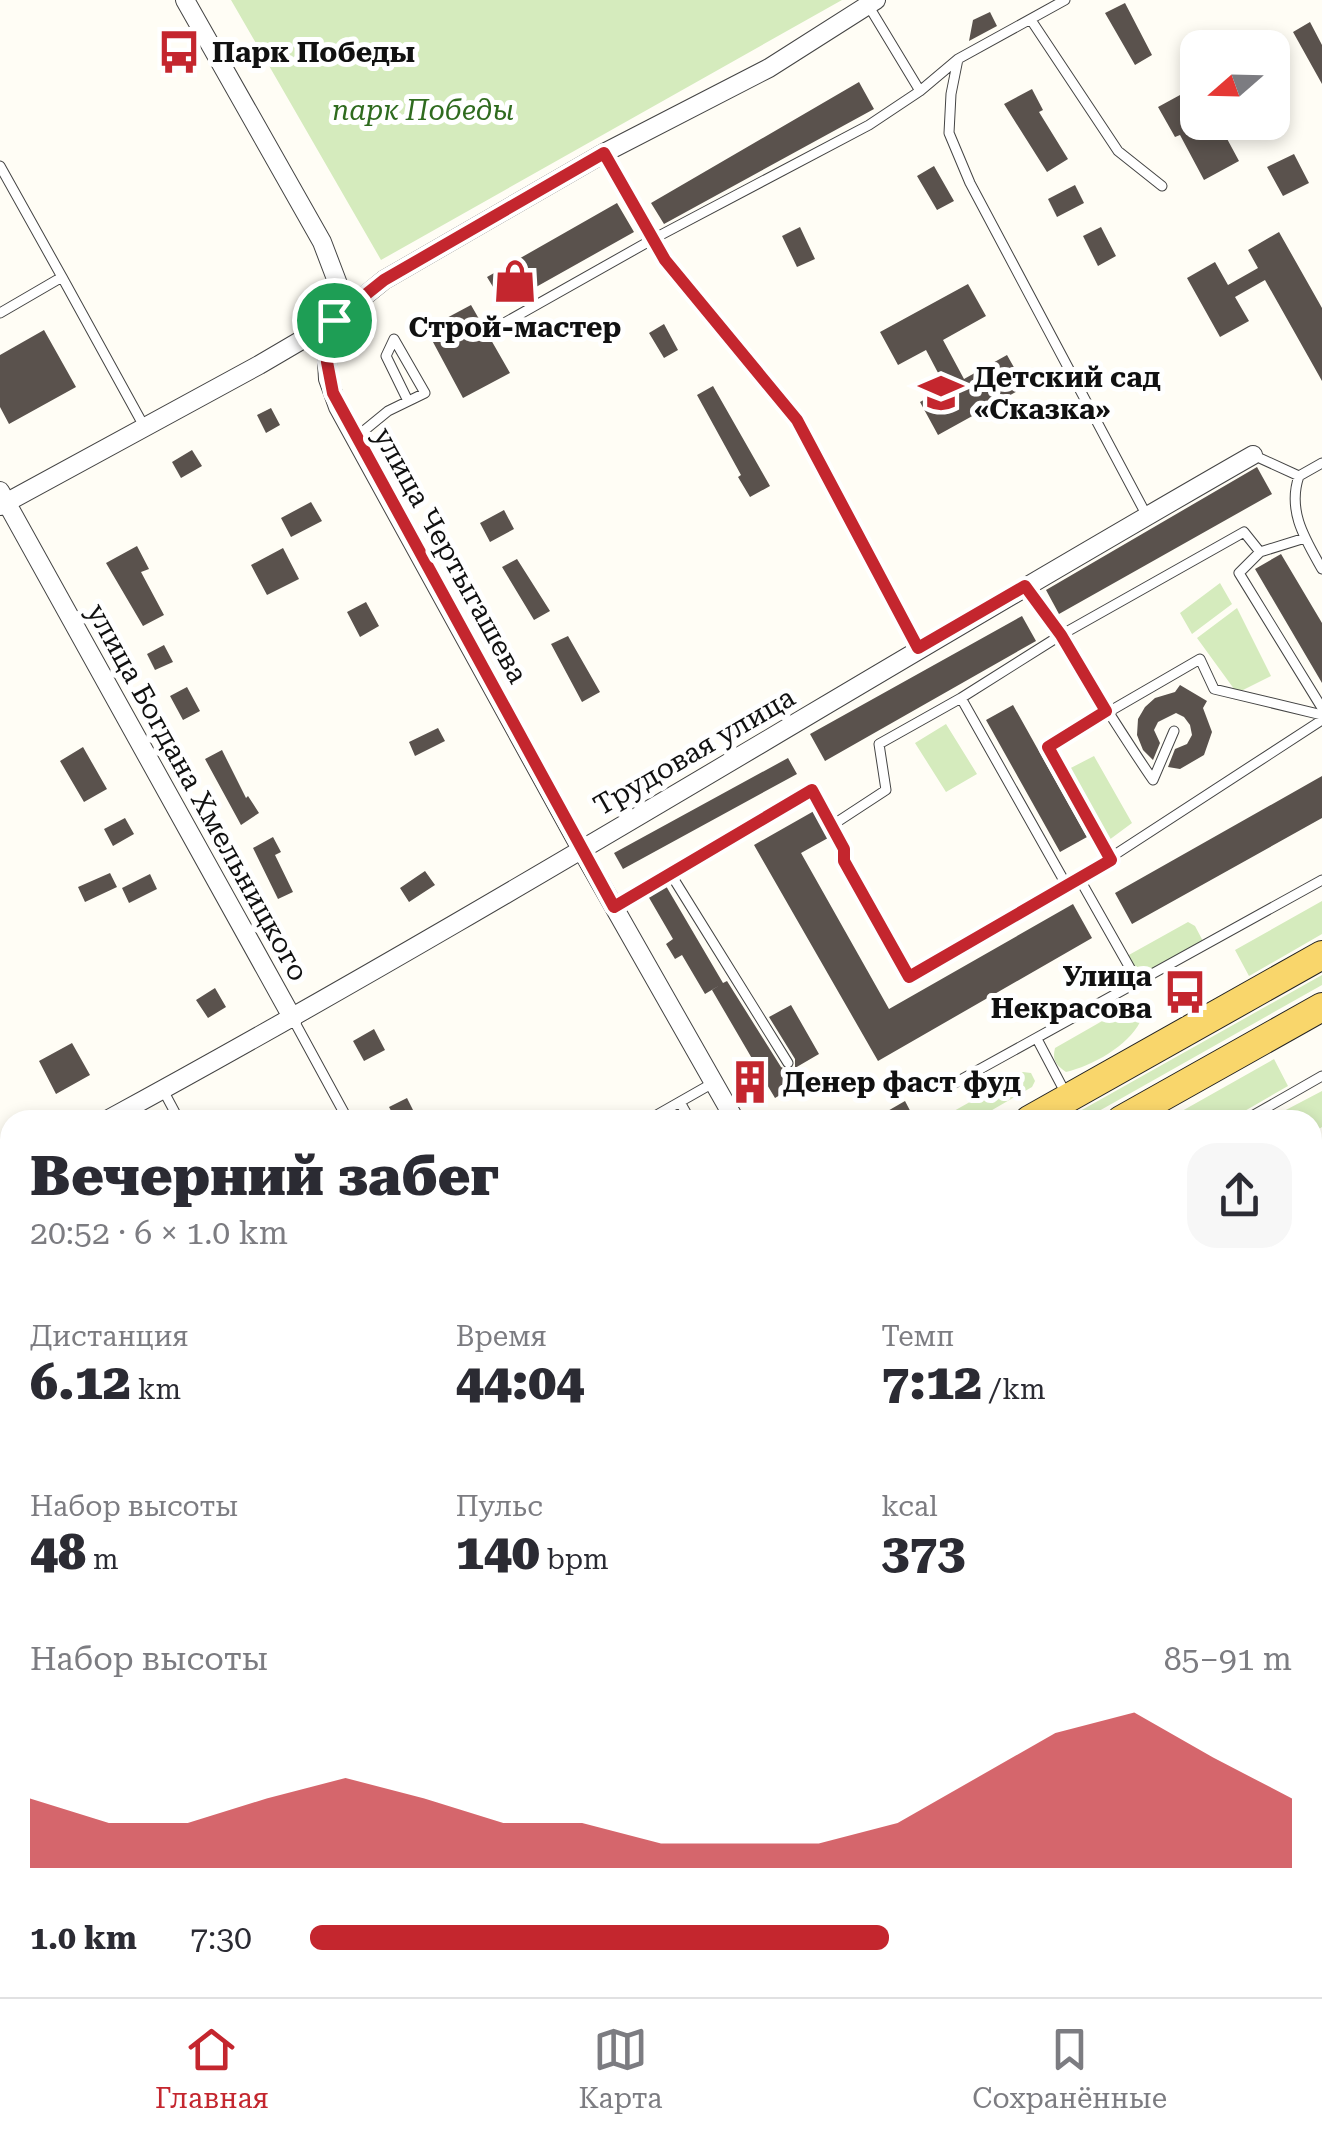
<!DOCTYPE html>
<html lang="ru">
<head>
<meta charset="utf-8">
<style>
	:root { --surface:#fff; --page:#f7f7f7; --text:#2b2b33; --muted:#7c7c81; --line:#e1e1e2; --accent:#c4262e }
	body { margin:0; font-family:"Roboto Serif",serif; background:var(--page); color:var(--text); height:100vh; display:flex; flex-direction:column; font-size:38px; white-space:nowrap }
	* { box-sizing:border-box; margin:0 }
	p { font-size:32px; color:var(--muted) }
	.icon { flex:none; width:55px; height:55px; fill:none; stroke:currentColor; stroke-width:2; stroke-linecap:round; stroke-linejoin:round }
	.map { position:relative; flex:1; overflow:hidden }
	.drawer { position:absolute; left:0px; top:1110px; width:1322px; height:888px; display:flex; flex-direction:column; background:var(--surface); border-radius:30px 30px 0 0; box-shadow:0 5px 15px #0003 }
	.drawer>* { flex:none }
	.needle { width:65px; rotate:250deg }
	.fabs { position:absolute; left:1180px; top:30px; display:grid; gap:20px }
	.fabs a { display:grid; place-items:center; width:110px; height:110px; border-radius:20px; background:var(--surface); box-shadow:0 5px 15px #0003; font-size:50px }
	.pin { position:absolute; display:grid; place-items:center; width:85px; height:85px; color:#fff; margin:-42px; border:5px solid #fff; border-radius:50%; box-shadow:0 2px 10px #0007 }
	.round { display:grid; place-items:center; flex:none; width:105px; height:105px; border-radius:30px; background:var(--page) }
	.head { display:flex; align-items:center; justify-content:space-between; height:170px; padding:0 30px }
	h1 { font-size:55px; font-weight:800; line-height:75px }
	.metrics { display:grid; grid-template-columns:repeat(3,1fr); gap:15px; height:170px; padding:10px 30px }
	.metrics div { display:grid; align-content:center }
	.metrics b { font-size:50px; font-weight:800 }
	.metrics small { font-size:28px; font-weight:400 }
	.metrics p { font-size:28px }
	.chart { height:280px; padding:20px 30px }
	.chart p { display:flex; justify-content:space-between }
	.chart svg { width:100%; height:180px; margin-top:10px; fill:var(--accent); opacity:.7 }
	ul { padding:0 30px; list-style:none; font-size:32px }
	li { display:grid; grid-template-columns:160px 120px 1fr; align-items:center; height:75px }
	li i { height:25px; border-radius:12px; background:var(--accent) }
	.tabs { display:flex; justify-content:space-around; align-items:center; height:140px; border-top:2px solid var(--line); background:var(--surface); font-size:28px; color:var(--muted) }
	.tabs a { display:grid; justify-items:center; gap:5px }
	.tabs .current { color:var(--accent) }
	.map>svg:first-child { display:block }
</style>
</head>
<body>
<div class="map">
<svg width="1322" height="1997" viewBox="0 0 1322 1997">
	<rect width="100%" height="100%" fill="#fffdf5"/>
	<path fill="#d5ebbd" d="M231 0H842L381 260Z
		M1220 583 1232 604 1192 634 1180 613Z
		M1237 608 1271 676 1237 693 1197 638Z
		M946 724 977 774 946 792 915 743Z
		M1094 756 1132 823 1105 843 1063 772Z
		M1322 901V934L1249 976 1235 950Z
		M1188 922 1195 926 1204 943 1145 976 1137 972 1127 956Z
		M1322 975V985L1083 1120H1064Z
		M1125 1008 1140 1022C1128 1046 1092 1066 1066 1072 1056 1065 1052 1060 1055 1048Z
		M1274 1059 1288 1086 1229 1120H1166Z
		M1023 1072 1031 1073 1035 1081 1032 1087 975 1120H938Z
		M1322 1091V1127L1313 1133 1312 1120H1286L1282 1112Z"/>
	<path fill="#5a524d" d="M1125 3 1152 55 1135 65 1105 13Z
		M990 12 997 26 969 41 973 20Z
		M1310 22 1322 45V84L1293 32Z
		M859 82 874 109 664 224 651 203Z
		M1032 89 1043 110 1039 112 1068 159 1047 172 1004 104Z
		M1191 89 1198 101V122H1218L1239 161 1204 180 1180 135 1175 137 1158 107Z
		M1294 154 1309 183 1283 196 1267 167Z
		M934 166 954 201 937 210 917 176Z
		M1075 185 1084 203 1057 217 1048 199Z
		M617 203 634 232 504 305 487 277Z
		M800 227 815 259 797 267 782 236Z
		M1101 227 1116 256 1098 266 1083 236Z
		M1279 232 1322 308V381L1265 280 1235 297 1249 321 1220 337 1187 278 1215 262 1228 285 1258 268 1248 250Z
		M968 284 986 316 943 340 964 379 1007 355 1025 387 938 435 920 402 946 388 926 350 898 365 880 332Z
		M471 305 510 373 463 398 426 329Z
		M664 324 678 350 664 358 649 333Z
		M44 330 76 387 9 424 0 407V355Z
		M713 386 770 486 750 497 738 477 741 475 697 395Z
		M271 408 280 425 266 433 257 415Z
		M192 450 202 466 181 478 172 462Z
		M1257 467 1272 494 1059 614 1046 590Z
		M311 502 322 521 291 537 281 518Z
		M504 510 514 529 490 542 480 523Z
		M137 546 149 569 141 572 164 615 143 626 106 563Z
		M283 548 299 579 267 595 251 565Z
		M1281 554 1322 623V683L1255 569Z
		M517 559 550 611 534 620 502 567Z
		M366 602 379 626 360 637 347 612Z
		M1022 616 1036 641 825 761 810 734Z
		M568 636 600 692 582 702 551 644Z
		M164 645 173 662 155 670 147 654Z
		M1180 685 1207 701 1203 708 1212 732 1204 755 1180 769 1168 767 1175 749 1187 744 1192 735 1190 725 1184 717 1176 713 1158 722 1154 730 1160 743 1153 760 1143 750 1137 735 1138 719 1145 707 1155 698 1175 692Z
		M187 687 200 711 183 720 170 696Z
		M1013 705 1087 837 1060 852 986 720Z
		M438 728 445 741 415 756 409 742Z
		M83 747 107 789 84 802 60 761Z
		M222 750 246 798 248 796 259 813 241 825 205 759Z
		M788 758 797 774 623 869 614 853Z
		M1322 776V818L1132 924 1115 893Z
		M814 811 828 838 801 853 889 1009 1073 904 1092 938 878 1061 754 845Z
		M125 818 134 834 113 846 104 829Z
		M273 837 281 852 275 855 293 892 278 899 253 848Z
		M425 871 435 885 409 902 400 888Z
		M110 873 117 887 85 902 78 887Z
		M150 874 157 889 129 903 122 888Z
		M666 886 723 983 727 981 781 1067 789 1071 784 1074 792 1088 775 1098 766 1083 749 1093 740 1077 757 1067 712 990 720 985 705 994 682 955 675 959 666 944 673 939 648 896Z
		M215 988 226 1007 208 1018 196 1000Z
		M791 1005 819 1054 795 1068V1059L769 1017Z
		M374 1029 385 1050 364 1061 353 1041Z
		M72 1043 90 1075 56 1094 39 1061Z
		M407 1098 418 1120H396L389 1107Z
		M905 1101 915 1120H872Z"/>
	<g fill="none" stroke-linecap="round" stroke-linejoin="round">
		<g stroke="#444" stroke-width="11">
			<path id="lane" d="M868 5 920 91 958 59 1065 0
				M1031 20 1118 151 1162 186
				M958 59 951 94 949 133 970 183 1147 516
				M604 153 665 260 797 420 919 648
				M0 166 62 277
				M0 313 62 277 145 428
				M506 322 655 238 869 125 920 91
				M355 438 388 411 425 393 394 339 386 356 408 401
				M1253 455 1299 476
				M1322 463 1299 476C1287 511 1305 539 1322 569
				M1260 552 1239 573 1322 708
				M1025 585C1071 649 1109 716 1153 780L1174 731
				M961 698 1067 886
				M831 826 886 790 879 744 961 698 1061 635 1244 532 1260 552 1305 538
				M1111 860 1048 747 1200 659 1214 689 1322 715
				M670 873 788 1063
				M613 907 812 791 844 849V861L909 977 1079 878
				M1139 984 1079 878 1322 720
				M293 1019 348 1120
				M1037 1039 1066 1094
				M944 1089 1322 880
				M163 1090 179 1120
				M680 1102 690 1120
				M648 1120 713 1083
				M1245 1120 1322 1076
				M1312 1243 1322 1260
				M1312 1329 1322 1323
				M1312 1398 1322 1416
				M1312 1440 1322 1435
				M1312 1518 1315 1516
				M0 1642 10 1621
				M0 1936 10 1941
				M100 1988 102 1997
				M164 1988V1997
				M430 1988 436 1997
				M658 1988 662 1997
				M869 1988 873 1997
				M465 1997 469 1995
				M593 1997 609 1988
				M897 1997 906 1988"/>
		</g>
		<g stroke="#444" stroke-width="20">
			<path id="street" d="M185 0 322 242 338 284 337 307 327 362 328 379 338 407 581 849 735 1120
				M0 491 293 1019
				M0 506 259 365 334 321 384 280 604 153 769 68 876 0
				M107 1120C495 909 870 674 1253 455
				M0 1176 10 1171
				M1223 1988 1228 1997"/>
		</g>
		<g stroke="#222" stroke-width="30">
			<path id="primary" d="M1029 1120 1322 955
				M1121 1120 1322 1007
				M0 1332 10 1350
				M0 1796 10 1778
				M0 1896 10 1875
				M323 1988 326 1997"/>
		</g>
		<use href="#lane" stroke="#fff" stroke-width="9"/>
		<use href="#street" stroke="#fff" stroke-width="18"/>
		<use href="#primary" stroke="#f9d66b" stroke-width="28"/>
	</g>
	<g fill="none" stroke-linecap="round" stroke-linejoin="round">
		<g stroke="#fff" stroke-width="20">
			<path id="route" d="M604 153 665 260 797 420 918 648 1025 586 1061 635 1106 711 1048 747 1111 860 909 977 844 861V849L812 790 614 907 333 393 327 362 334 320 384 280Z"/>
		</g>
		<use href="#route" stroke="#c4262e" stroke-width="12"/>
	</g>
	<defs>
		<g id="bus-bare" transform="scale(3.45)"><path d="M-5-6H5V4H4V6H2V4H-2V6H-4V4H-5ZM-3.5-4V0h7V-4ZM-3.5 1.2v1.5H-2V1.2ZM2 1.2v1.5H3.5V1.2Z" fill="#c4262e" stroke="#fff" stroke-width="2.5" paint-order="stroke"/></g>
		<g id="shop-bare" transform="scale(3.45)"><path d="M-5-2.5h2.3a2.7 3.5 0 0 1 5.4 0H5L5.5 6h-11ZM-1.5-2.5h3a1.5 2.3 0 0 0-3 0Z" fill="#c4262e" stroke="#fff" stroke-width="2.5" paint-order="stroke"/></g>
		<g id="school-bare" transform="scale(3.45)"><path d="M0-5L7-2L0 1L-7-2ZM-4 1L0 2.5L4 1V4Q0 6-4 4Z" fill="#c4262e" stroke="#fff" stroke-width="2.5" paint-order="stroke"/></g>
		<g id="building-bare" transform="scale(3.45)"><path d="M-4-6H4V6H1V3H-1V6H-4ZM-2.5-4.3h1.7v1.8h-1.7ZM.8-4.3h1.7v1.8H.8ZM-2.5-1h1.7V.8h-1.7ZM.8-1h1.7V.8H.8Z" fill="#c4262e" stroke="#fff" stroke-width="2.5" paint-order="stroke"/></g>
	</defs>
	<g fill-rule="evenodd">
		<use href="#bus-bare" x="179" y="52"/>
		<use href="#shop-bare" x="515" y="281"/>
		<use href="#school-bare" x="941" y="393"/>
		<use href="#bus-bare" x="1185" y="992"/>
		<use href="#building-bare" x="750" y="1082"/>
	</g>
	<g text-anchor="middle" stroke-width="10" stroke-linejoin="round" paint-order="stroke">
		<g font-size="28" font-weight="bold" fill="#111" stroke="#fff" text-anchor="start">
			<text x="212" y="62">Парк Победы</text>
			<text x="515" y="337" text-anchor="middle">Строй-мастер</text>
			<text x="974" y="387">Детский сад<tspan x="974" dy="32">«Сказка»</tspan></text>
			<text x="1152" y="986" text-anchor="end">Улица<tspan x="1152" dy="32">Некрасова</tspan></text>
			<text x="783" y="1092">Денер фаст фуд</text>
		</g>
		<g font-size="28" font-style="italic" fill="#2f6b1f" stroke="#fff">
			<text x="423" y="120">парк Победы</text>
		</g>
		<g font-size="28" fill="#111" stroke="#fff">
			<text transform="translate(451 555) rotate(61)" y="10">улица Чертыгашева</text>
			<text transform="translate(694 751) rotate(-30)" y="10">Трудовая улица</text>
			<text transform="translate(198 792) rotate(61)" y="10">улица Богдана Хмельницкого</text>
		</g>
	</g>
</svg>
<div class="fabs">
<a><svg class="needle" viewBox="-14 -14 28 28"><path d="M0-13l5 13h-10z" fill="#e53935"/><path d="M0 13l5-13h-10z" fill="#7c7c81"/></svg></a>
</div>
<div class="pin" style="left:334px;top:320px;background:#1e9e55"><svg class="icon" aria-label="arrive" viewBox="0 0 24 24"><path d="M6 21V4h12l-3 4 3 4H6"/></svg></div>
<section class="drawer">
<div class="head"><div><h1>Вечерний забег</h1><p>20:52 · 6 × 1.0 km</p></div><a class="round"><svg class="icon" aria-label="share" viewBox="0 0 24 24"><path d="M12 15V3M7 8l5-5 5 5M5 13v7h14v-7"/></svg></a></div>
<div class="metrics">
<div><p>Дистанция</p><b>6.12<small> km</small></b></div>
<div><p>Время</p><b>44:04</b></div>
<div><p>Темп</p><b>7:12<small> /km</small></b></div>
</div>
<div class="metrics">
<div><p>Набор высоты</p><b>48<small> m</small></b></div>
<div><p>Пульс</p><b>140<small> bpm</small></b></div>
<div><p>kcal</p><b>373</b></div>
</div>
<div class="chart"><p><span>Набор высоты</span>85–91 m</p>
<svg viewBox="0 0 160 44" preserveAspectRatio="none"><path d="M0 44V27L10 33L20 33L30 27L40 22L50 27L60 33L70 33L80 38L90 38L100 38L110 33L120 22L130 11L140 6L150 17L160 27V44z"/></svg>
</div>
<ul>
<li><b>1.0 km</b>7:30<i style="width:59%"></i></li>
</ul>
</section>
</div>
<nav class="tabs">
<a class="current"><svg class="icon" aria-label="home" viewBox="0 0 24 24"><path d="M3 11l9-7 9 7M6 9v11h12V9"/></svg>Главная</a>
<a><svg class="icon" aria-label="map" viewBox="0 0 24 24"><path d="M3 6l6-2 6 2 6-2v14l-6 2-6-2-6 2zM9 4v14M15 6v14"/></svg>Карта</a>
<a><svg class="icon" aria-label="saved" viewBox="0 0 24 24"><path d="M7 4h10v16l-5-4-5 4z"/></svg>Сохранённые</a>
</nav>
</body>
</html>
